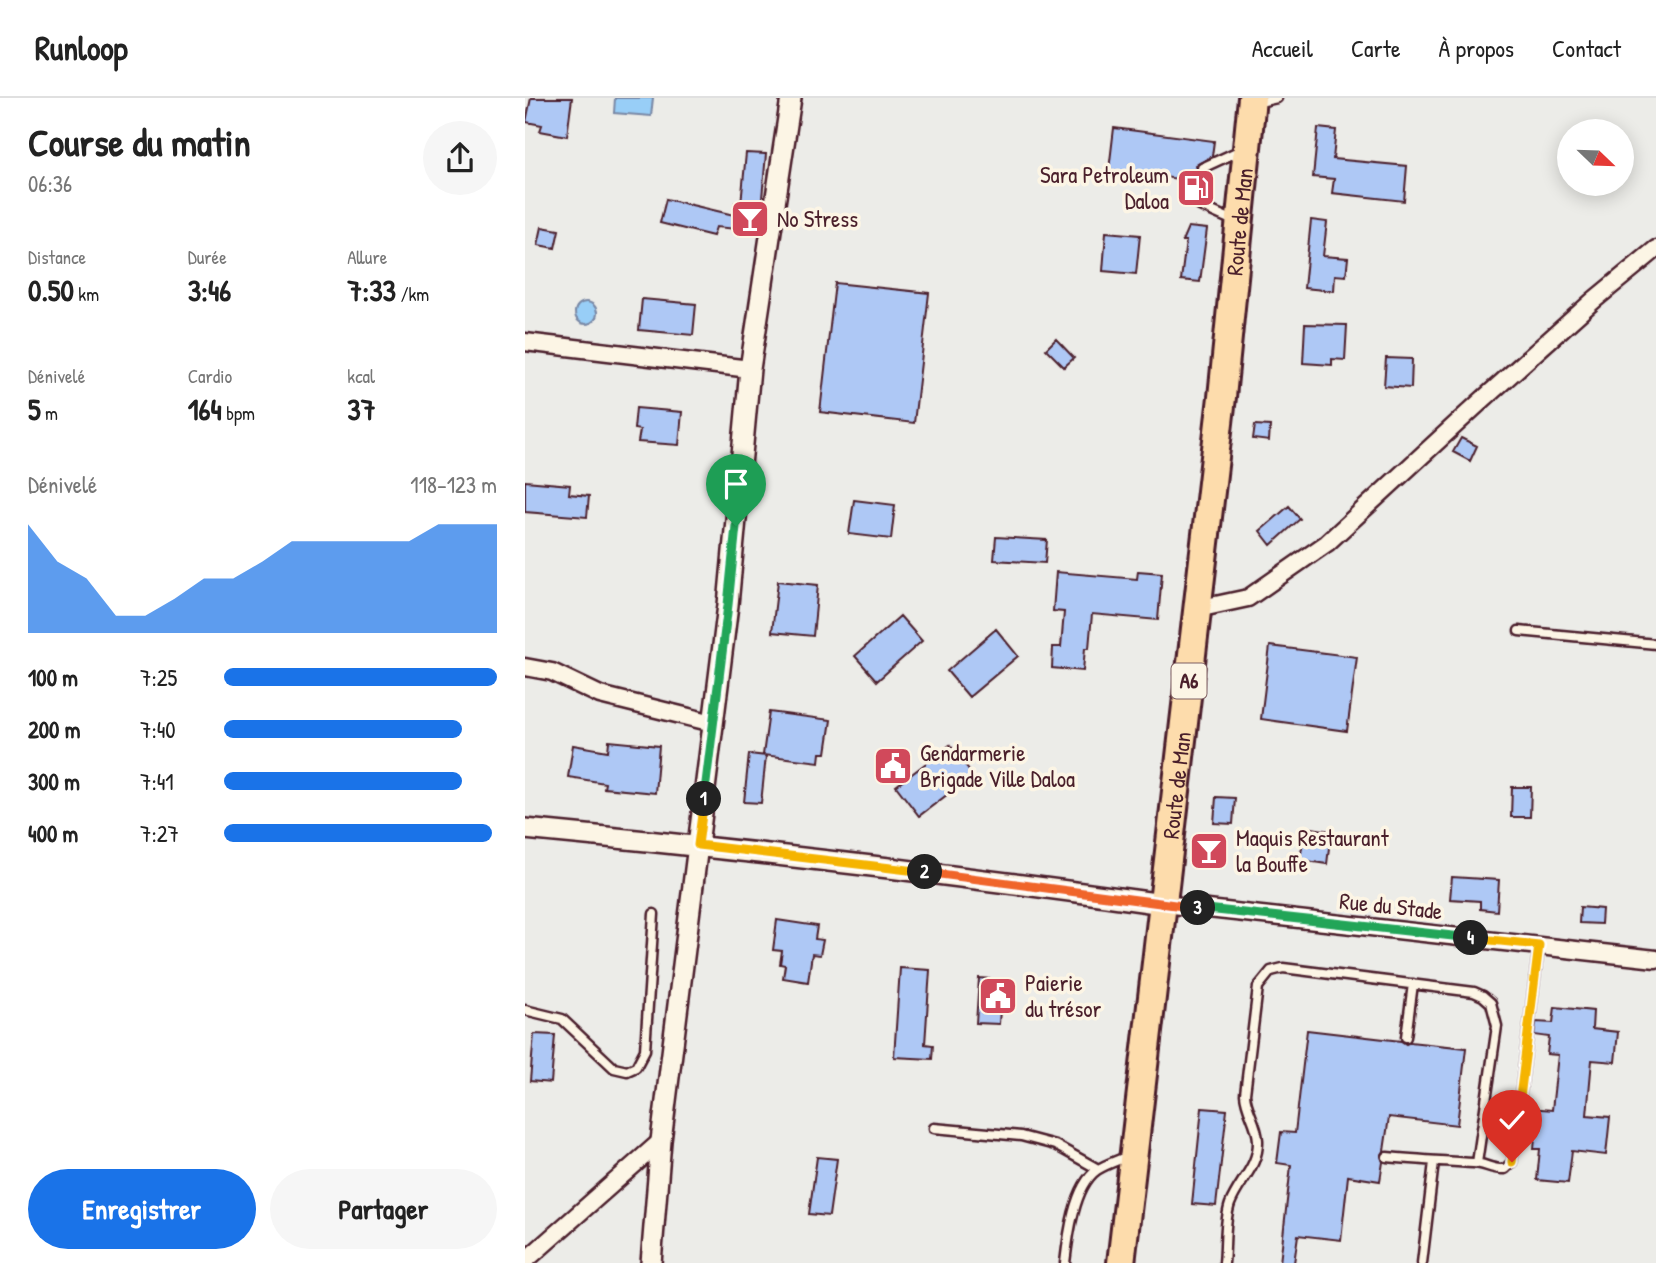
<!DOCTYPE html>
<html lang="fr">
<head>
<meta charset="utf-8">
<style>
	:root { --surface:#fff; --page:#f6f6f6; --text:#222; --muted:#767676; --line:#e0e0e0; --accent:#1a73e8 }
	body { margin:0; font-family:"Patrick Hand",sans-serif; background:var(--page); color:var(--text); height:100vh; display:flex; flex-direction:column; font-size:26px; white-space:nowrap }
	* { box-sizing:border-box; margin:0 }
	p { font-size:23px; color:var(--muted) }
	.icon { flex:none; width:38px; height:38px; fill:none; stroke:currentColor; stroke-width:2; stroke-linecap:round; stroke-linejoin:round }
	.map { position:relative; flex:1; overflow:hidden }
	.sheet { display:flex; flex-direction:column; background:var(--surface); width:525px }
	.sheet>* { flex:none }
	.needle { width:46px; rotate:113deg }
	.controls { position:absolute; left:1032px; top:21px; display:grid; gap:14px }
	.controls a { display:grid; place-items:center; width:77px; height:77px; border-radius:50%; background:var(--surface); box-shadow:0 4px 18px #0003; font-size:35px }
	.pin { position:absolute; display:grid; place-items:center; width:60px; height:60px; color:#fff; margin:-72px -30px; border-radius:50% 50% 50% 0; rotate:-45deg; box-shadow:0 0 7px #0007 }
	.pin .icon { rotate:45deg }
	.km { position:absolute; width:35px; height:35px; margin:-18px; border-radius:50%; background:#222; color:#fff; font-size:19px; line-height:35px; text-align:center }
	.round { display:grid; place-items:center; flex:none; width:74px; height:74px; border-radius:37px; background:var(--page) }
	.overview { display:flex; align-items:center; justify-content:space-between; height:119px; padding:0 28px }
	h1 { font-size:38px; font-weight:800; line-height:52px }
	.metrics { display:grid; grid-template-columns:repeat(3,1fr); gap:10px; height:119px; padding:7px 28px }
	.metrics div { display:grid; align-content:center }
	.metrics b { font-size:30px; font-weight:800 }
	.metrics small { font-size:19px; font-weight:400 }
	.metrics p { font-size:19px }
	.chart { height:196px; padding:14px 28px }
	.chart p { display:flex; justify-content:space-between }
	.chart svg { width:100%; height:126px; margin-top:7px; fill:var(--accent); opacity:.7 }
	.action { display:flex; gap:14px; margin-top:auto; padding:14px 28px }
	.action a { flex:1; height:80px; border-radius:42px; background:var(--accent); color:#fff; font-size:28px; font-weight:800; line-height:80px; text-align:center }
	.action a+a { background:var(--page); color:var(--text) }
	ul { padding:0 28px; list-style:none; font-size:23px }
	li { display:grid; grid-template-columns:112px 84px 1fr; align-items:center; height:52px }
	li i { height:18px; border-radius:9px; background:var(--accent) }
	header { display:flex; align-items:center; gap:42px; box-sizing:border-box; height:98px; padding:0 35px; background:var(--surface); border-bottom:2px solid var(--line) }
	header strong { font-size:33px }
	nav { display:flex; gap:38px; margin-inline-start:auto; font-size:24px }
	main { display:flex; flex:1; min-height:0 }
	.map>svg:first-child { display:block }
</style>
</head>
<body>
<header>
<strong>Runloop</strong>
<nav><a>Accueil</a><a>Carte</a><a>À propos</a><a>Contact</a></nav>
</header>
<main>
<section class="sheet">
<div class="overview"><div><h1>Course du matin</h1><p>06:36</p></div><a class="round"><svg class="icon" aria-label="share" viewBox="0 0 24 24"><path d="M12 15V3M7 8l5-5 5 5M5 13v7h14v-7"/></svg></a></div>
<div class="metrics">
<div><p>Distance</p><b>0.50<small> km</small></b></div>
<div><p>Durée</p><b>3:46</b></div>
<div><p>Allure</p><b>7:33<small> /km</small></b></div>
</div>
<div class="metrics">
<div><p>Dénivelé</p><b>5<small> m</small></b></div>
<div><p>Cardio</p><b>164<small> bpm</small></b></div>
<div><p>kcal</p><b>37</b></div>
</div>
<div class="chart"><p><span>Dénivelé</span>118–123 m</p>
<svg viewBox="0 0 160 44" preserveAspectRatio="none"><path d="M0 44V6L10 19L20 25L30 38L40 38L50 32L60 25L70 25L80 19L90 12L100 12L110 12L120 12L130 12L140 6L150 6L160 6V44z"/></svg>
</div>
<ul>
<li><b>100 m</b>7:25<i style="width:100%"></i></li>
<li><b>200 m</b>7:40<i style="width:87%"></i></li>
<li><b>300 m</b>7:41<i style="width:87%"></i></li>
<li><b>400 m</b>7:27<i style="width:98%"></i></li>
</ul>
<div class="action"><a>Enregistrer</a><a>Partager</a></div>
</section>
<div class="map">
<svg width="1131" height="1165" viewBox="0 0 1131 1165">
	<rect width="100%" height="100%" fill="#ecece8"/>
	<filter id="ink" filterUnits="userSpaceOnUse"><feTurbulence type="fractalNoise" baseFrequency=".0143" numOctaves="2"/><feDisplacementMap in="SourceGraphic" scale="14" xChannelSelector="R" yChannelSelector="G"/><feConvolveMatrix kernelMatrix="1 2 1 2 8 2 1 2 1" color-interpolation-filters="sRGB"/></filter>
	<g filter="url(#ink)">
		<path fill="#98cef7" stroke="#7988a5" stroke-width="2" d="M90 0H128L126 18 89 15Z
			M50 215a11 11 0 1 1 22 0a11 11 0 1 1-22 0Z"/>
		<path fill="#aec8f5" stroke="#4a1f2b" stroke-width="2" d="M6 0H47L42 38 15 33 17 27 1 24Z
			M589 30 689 43 687 58 671 67 667 99 660 98 662 82 584 72Z
			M793 30 811 32 808 61 882 68 879 103 807 95 809 81 788 79Z
			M221 55 241 56 234 133 191 129 188 138 135 125 141 101 209 117 210 105 216 106Z
			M786 122 802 124 798 158 823 160 821 178 810 177 809 193 779 190Z
			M17 129 34 132 30 150 13 147Z
			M663 129 682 131 675 184 656 182 661 143H657Z
			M581 134 615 137 611 176 578 173Z
			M310 185 404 195 389 325 295 314Z
			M117 201 171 206 168 237 114 232Z
			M780 226 822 227 820 262 807 261V267L778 265Z
			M531 241 549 260 539 269 521 251Z
			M861 260 887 261 886 290 859 288Z
			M111 310 157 314 154 347 113 344 115 332 109 331Z
			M730 327 745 328 744 343 728 341Z
			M936 340 952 348 945 363 928 354Z
			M0 383 45 387 44 396 64 398 62 419 0 414Z
			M329 402 370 407 366 441 324 436Z
			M764 408 775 421 746 447 735 433Z
			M471 439 522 442 520 465 469 462Z
			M613 473 637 475 633 522 567 516 564 550H560L558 573 527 570 528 549H536L539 514 528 513 531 474 612 481Z
			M253 483 293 487 288 538 247 534Z
			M375 518 397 543 352 583 330 558Z
			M471 531 493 558 444 599 422 573Z
			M745 548 832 559 822 633 736 621Z
			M244 614 306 622 301 655H295L294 664 238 657Z
			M84 643 134 648 130 695 79 690 80 685 43 679 48 647 83 653Z
			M425 647 448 677 394 718 371 688Z
			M224 656 241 658 236 705 219 704Z
			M987 689H1006L1005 719H986Z
			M691 699 710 700 708 726 689 725Z
			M780 729 806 733 802 766 775 762Z
			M927 779 974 782 972 813 955 811V803L925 801Z
			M1055 809 1077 811 1076 826 1054 825Z
			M252 822 292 828 290 841 298 842 295 857 287 856 283 884 258 880 260 867 255 866 257 853 248 852Z
			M375 870 405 872 400 946 408 947 407 961 369 959Z
			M454 880 477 882 474 926 451 925Z
			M1030 909 1068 913 1067 931 1093 934 1090 964 1067 962 1062 1017 1085 1019 1081 1057 1047 1053 1043 1085 1012 1082 1015 1051H1009L1011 1029H1003L1005 1010 1027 1012 1033 957 1022 956 1024 939 1009 937 1011 924 1028 925Z
			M782 932 876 943 881 946 885 944 941 950 932 1027 864 1019 859 1053 856 1058 858 1064 855 1083 823 1078 816 1142 773 1137 769 1165H755L766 1067 752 1065 756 1034 770 1035Z
			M9 936 30 937 26 985 5 983Z
			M677 1010 702 1012 691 1108 667 1106Z
			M292 1059 312 1061 304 1118 284 1116Z"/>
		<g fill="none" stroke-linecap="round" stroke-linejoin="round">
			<g stroke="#4a1f2b" stroke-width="13">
				<path id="service" d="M730 5 752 0
					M709 123 675 108 673 104 677 70 716 52
					M994 533 1131 546
					M0 912 37 921 89 970 102 973 111 969 120 952 129 816
					M881 939 888 886
					M409 1030 496 1038 530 1047 573 1071
					M862 1059C891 1062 919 1063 948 1065 960 1065 966 1072 980 1071L987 1064 1014 847
					M540 1165C543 1139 549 1088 572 1072 581 1066 594 1062 603 1058
					M699 1165C701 1147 699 1123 705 1106 714 1083 734 1068 733 1042 732 1025 721 1012 720 996L733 889 746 873 758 870 949 894 958 898 966 905 972 928 952 1065
					M897 1165 909 1064"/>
			</g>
			<g stroke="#4a1f2b" stroke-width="21">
				<path id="minor" d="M0 244 225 271
					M672 511 723 500 802 445 955 304 1069 202 1131 151
					M0 569 27 574 75 597 188 625
					M638 806 1131 861
					M0 1163 136 1043"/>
			</g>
			<g stroke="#4a1f2b" stroke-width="24">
				<path id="tertiary" d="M0 731C213 751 426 776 638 806
					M126 1165 136 1043 203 507 225 271 266 0"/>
			</g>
			<g stroke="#4a1f2b" stroke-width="32">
				<g id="trunk">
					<path id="s1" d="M596 1165 697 299 727 0"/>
				</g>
			</g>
			<use href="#service" stroke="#fcf5e5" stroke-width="8"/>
			<use href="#minor" stroke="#fcf5e5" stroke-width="16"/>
			<use href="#tertiary" stroke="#fcf5e5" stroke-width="19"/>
			<use href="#trunk" stroke="#fddcac" stroke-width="26"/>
		</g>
	</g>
	<g fill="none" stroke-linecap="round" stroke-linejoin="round" filter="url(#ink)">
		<g stroke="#fff" stroke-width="14">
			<path id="split-1" d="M179 701 203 507 211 428"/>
		</g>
		<g stroke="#fff" stroke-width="14">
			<path id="split-2" d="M179 701 173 747 400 774"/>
		</g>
		<g stroke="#fff" stroke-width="14">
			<path id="split-3" d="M400 774 673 810"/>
		</g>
		<g stroke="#fff" stroke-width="14">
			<path id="split-4" d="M673 810 946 840"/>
		</g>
		<g stroke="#fff" stroke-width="14">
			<path id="split-5" d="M946 840 1014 847 987 1064"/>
		</g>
		<use href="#split-1" stroke="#22a559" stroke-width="9"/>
		<use href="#split-2" stroke="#f5b400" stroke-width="9"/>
		<use href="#split-3" stroke="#f0652b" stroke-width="9"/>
		<use href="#split-4" stroke="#22a559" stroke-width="9"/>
		<use href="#split-5" stroke="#f5b400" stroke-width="9"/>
	</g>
	<defs>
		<g id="fuel-square" transform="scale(2.0125)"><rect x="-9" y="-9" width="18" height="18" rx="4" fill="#d1495b" stroke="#fcf5e5"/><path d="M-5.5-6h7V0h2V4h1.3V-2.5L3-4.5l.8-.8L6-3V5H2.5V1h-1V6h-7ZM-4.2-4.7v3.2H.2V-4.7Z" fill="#fff"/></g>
		<g id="bar-square" transform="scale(2.0125)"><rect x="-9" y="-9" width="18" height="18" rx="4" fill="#d1495b" stroke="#fcf5e5"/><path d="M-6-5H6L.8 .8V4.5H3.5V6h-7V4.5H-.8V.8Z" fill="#fff"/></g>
		<g id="civic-square" transform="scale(2.0125)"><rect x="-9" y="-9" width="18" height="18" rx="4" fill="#d1495b" stroke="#fcf5e5"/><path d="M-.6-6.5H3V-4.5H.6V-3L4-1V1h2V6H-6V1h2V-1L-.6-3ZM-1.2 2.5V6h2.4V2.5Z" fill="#fff"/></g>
	</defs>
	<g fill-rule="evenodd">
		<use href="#fuel-square" x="671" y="90"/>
		<use href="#bar-square" x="225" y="121"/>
		<use href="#civic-square" x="368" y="668"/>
		<use href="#bar-square" x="684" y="753"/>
		<use href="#civic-square" x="473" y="898"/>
	</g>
	<g text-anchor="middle" stroke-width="7" stroke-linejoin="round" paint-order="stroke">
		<rect fill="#fcf5e5" stroke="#7f5f63" stroke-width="2" x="646.5" y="565.5" width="35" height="35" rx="5"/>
		<g font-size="21" font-weight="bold" fill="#4a1f2b">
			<text x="664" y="590">A6</text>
		</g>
		<g font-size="23" fill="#4a1f2b" stroke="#fcf5e5" text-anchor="start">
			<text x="644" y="85" text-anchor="end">Sara Petroleum<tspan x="644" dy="26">Daloa</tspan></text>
			<text x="252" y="129">No Stress</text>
			<text x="395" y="663">Gendarmerie<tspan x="395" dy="26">Brigade Ville Daloa</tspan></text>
			<text x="711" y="748">Maquis Restaurant<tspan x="711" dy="26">la Bouffe</tspan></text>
			<text x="500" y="893">Paierie<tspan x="500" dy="26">du trésor</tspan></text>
		</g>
		<g font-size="23" fill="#4a1f2b" stroke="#fcf5e5">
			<text dy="8" stroke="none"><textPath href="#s1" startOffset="1048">Route de Man</textPath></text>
			<text dy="8" stroke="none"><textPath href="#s1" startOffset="481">Route de Man</textPath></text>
			<text transform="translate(866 808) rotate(6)" y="8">Rue du Stade</text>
		</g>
	</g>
</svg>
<div class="controls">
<a><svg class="needle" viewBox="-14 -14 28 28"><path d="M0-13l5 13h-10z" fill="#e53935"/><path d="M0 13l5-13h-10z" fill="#767676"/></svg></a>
</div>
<div class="pin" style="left:211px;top:428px;background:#1e9e55"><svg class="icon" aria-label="arrive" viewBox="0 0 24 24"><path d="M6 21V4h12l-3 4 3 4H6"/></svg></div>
<div class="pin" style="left:987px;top:1064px;background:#d93025"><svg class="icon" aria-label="check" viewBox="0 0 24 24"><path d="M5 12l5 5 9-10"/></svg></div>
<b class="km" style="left:179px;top:701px">1</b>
<b class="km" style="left:400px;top:774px">2</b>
<b class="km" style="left:673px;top:810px">3</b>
<b class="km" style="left:946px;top:840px">4</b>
</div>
</main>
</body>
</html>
